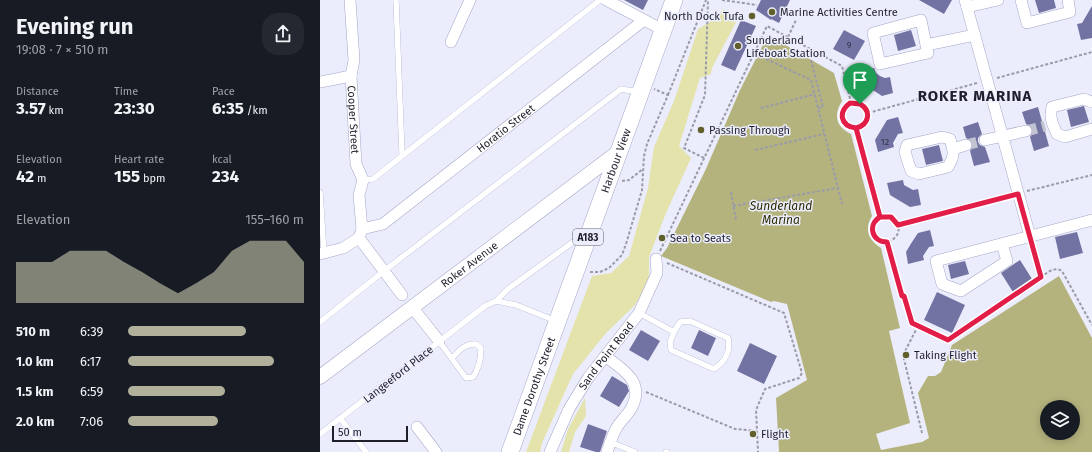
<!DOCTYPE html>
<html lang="en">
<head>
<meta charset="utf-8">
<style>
	:root { --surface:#171b24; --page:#242831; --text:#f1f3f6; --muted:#9ea1a6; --accent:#b0b09b }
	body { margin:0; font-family:"Fira Sans",sans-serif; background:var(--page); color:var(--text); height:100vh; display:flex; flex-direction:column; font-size:15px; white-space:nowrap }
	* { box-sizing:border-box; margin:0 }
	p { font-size:13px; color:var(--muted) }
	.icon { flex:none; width:22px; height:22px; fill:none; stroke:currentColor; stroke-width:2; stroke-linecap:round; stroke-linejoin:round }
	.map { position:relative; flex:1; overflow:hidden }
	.sheet { display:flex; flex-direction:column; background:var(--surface); width:320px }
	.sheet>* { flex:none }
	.controls { position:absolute; left:720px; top:400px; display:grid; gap:8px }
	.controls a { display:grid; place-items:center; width:40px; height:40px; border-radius:50%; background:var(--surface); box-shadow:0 2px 10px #0003; font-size:20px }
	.scale { position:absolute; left:12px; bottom:10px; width:76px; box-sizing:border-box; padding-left:4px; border:2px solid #1f1f2c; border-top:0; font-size:11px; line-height:14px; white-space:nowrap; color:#1f1f2c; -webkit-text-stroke:3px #ecedfc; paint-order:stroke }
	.pin { position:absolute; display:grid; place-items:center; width:34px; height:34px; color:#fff; margin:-41px -17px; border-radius:50% 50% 50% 0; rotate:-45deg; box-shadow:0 0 4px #0007 }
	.pin .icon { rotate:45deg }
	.round { display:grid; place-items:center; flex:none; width:42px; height:42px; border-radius:16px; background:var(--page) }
	.summary { display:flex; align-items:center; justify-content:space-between; height:68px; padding:0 16px }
	h1 { font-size:22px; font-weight:700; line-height:30px }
	.metrics { display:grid; grid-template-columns:repeat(3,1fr); gap:6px; height:68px; padding:4px 16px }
	.metrics div { display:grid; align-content:center }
	.metrics b { font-size:17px; font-weight:700 }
	.metrics small { font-size:11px; font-weight:400 }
	.metrics p { font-size:11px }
	.chart { height:112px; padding:8px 16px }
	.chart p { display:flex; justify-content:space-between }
	.chart svg { width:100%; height:72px; margin-top:4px; fill:var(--accent); opacity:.7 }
	ul { padding:0 16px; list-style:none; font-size:13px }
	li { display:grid; grid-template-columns:64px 48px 1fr; align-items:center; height:30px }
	li i { height:10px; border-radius:5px; background:var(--accent) }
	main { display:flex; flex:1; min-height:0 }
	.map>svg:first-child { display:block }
</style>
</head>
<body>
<main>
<section class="sheet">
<div class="summary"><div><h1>Evening run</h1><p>19:08 · 7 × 510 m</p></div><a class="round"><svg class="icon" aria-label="share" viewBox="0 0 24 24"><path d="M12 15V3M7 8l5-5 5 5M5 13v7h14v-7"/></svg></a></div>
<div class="metrics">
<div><p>Distance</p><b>3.57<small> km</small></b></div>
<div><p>Time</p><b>23:30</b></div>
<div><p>Pace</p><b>6:35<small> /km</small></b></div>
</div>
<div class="metrics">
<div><p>Elevation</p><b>42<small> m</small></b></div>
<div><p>Heart rate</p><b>155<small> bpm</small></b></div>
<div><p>kcal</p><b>234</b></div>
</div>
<div class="chart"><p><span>Elevation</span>155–160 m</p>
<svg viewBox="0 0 160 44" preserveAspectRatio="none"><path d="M0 44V19L10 19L20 19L30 12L40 12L50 12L60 19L70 25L80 32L90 38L100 32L110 25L120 12L130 6L140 6L150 6L160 19V44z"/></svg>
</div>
<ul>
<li><b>510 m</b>6:39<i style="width:67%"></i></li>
<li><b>1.0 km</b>6:17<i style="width:83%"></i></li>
<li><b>1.5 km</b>6:59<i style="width:55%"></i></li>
<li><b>2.0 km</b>7:06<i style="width:51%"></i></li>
</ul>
</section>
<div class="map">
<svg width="772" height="452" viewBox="0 0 772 452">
	<rect width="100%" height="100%" fill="#ecedfc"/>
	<path fill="#e4e3ab" d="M404 9 416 22 392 68 391 74 380 78 359 146 371 158 346 213 329 257V281L315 305 286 333 253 374 222 443 220 452H206L272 276 291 273 309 256 328 188 334 147 354 101 378 29 390 22Z
		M265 398 266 416 255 432 249 452H241L248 429Z"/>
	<path fill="#b5b37d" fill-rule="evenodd" d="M448 35 514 73 522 101C513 115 516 127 531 134L552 216C544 229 548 240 561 248L580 328 569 331 590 423 556 434 561 450 602 442 609 438 598 393 608 376H615L621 372 632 345 739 276 772 338V452H459L456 398 487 380 467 304 454 301 451 302 341 256 347 248 385 171 420 90ZM727 407H753V433H727Z"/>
	<path fill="#7373a3" d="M304 0H328L323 10Z
		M441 0H470L459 23 451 19V20L436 10Z
		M599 0H632L624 14Z
		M715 0H734L736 8 719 13Z
		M772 6V38L761 40 757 24 762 23Z
		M421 20 436 26 415 71 401 65Z
		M524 30 545 41 534 60 513 49Z
		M591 30 596 46 578 51 574 35Z
		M554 68 556 73 560 76 565 78 570 77 573 93 562 96 542 83 539 71Z
		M764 106 769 122 751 127 747 110Z
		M718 107 729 146 714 151 710 137 713 133V129L711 126 706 124 702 112Z
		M578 117 583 133 578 134 573 143 574 147 558 152 555 140 567 120Z
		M658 122 662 134 658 138V142L660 145 665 147 670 162 654 166 650 151 653 147V143L650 140 646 138 643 127Z
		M619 145 623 161 606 165 602 149Z
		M583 180 584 185 593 190 598 189 601 205 590 207 570 195 567 183Z
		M610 230 614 246 609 247 603 256 604 260 588 264 586 252 592 242 598 233Z
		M757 232 763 253 740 259 735 237Z
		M700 260 712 279 693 292 681 273Z
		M645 261 649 274 631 279 628 265Z
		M617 292 645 305 632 333 604 320Z
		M321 330 340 341 328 361 309 350Z
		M379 330 396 338 388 356 371 348Z
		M430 343 457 356 444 384 417 371Z
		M292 376 307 385 309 391 299 407 280 396Z
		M268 424 287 431 280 452H276L260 447Z"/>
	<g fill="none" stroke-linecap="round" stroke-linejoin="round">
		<path stroke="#c3c4d2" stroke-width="11" stroke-dasharray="11 5.5" stroke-linecap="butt" d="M706 131 725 126
			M646 145 665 140"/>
		<g stroke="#a4a5c8" stroke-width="6">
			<path id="service" d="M76 0 82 154
				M43 180 53 179 280 0
				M0 192 4 253
				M176 301 188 289 253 242H263
				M319 313 354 332 360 322 370 321 408 338C411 351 405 362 394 369L351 350 350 342 354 332
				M0 322 64 271 301 89 318 92
				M119 341 146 378 153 377C159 368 161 359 161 348L156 344C145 343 139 351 132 358
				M20 418 46 452
				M0 434 165 306 176 301 196 305 236 321
				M290 442 315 452
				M346 452H347"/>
		</g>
		<g stroke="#a4a5c8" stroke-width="12">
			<g id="minor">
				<path id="s1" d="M30 0 34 60 31 76 36 164 43 180 39 195 42 229 39 238"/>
				<path d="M286 0 343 30"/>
				<path d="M645 0 710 236"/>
				<path d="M701 0 707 23 750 12 748 0"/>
				<path d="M647 7 678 0"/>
				<path d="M131 42 150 0"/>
				<path d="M606 45 601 20 553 33 560 64 608 53 606 45 655 35"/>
				<path d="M0 82 31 76"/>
				<path d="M772 102 764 99 732 107C729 118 733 125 737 134L745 137 772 129"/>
				<path d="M622 137 630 139C634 153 635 155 628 167L599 174 591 171 585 152 587 145Z"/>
				<path d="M665 140 706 131"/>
				<path d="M633 149 646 145"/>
				<path id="s2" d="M42 229 63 224 324 20"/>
				<path d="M39 238 82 295"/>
				<path d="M682 244 687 261 641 291 622 284 616 261 772 220"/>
				<path d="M0 254 23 248 39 238"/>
				<path d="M92 307 119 341"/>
				<path d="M285 356C302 369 325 381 312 407 308 415 300 421 296 429 292 436 290 444 287 452"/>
				<path d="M97 427 116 452"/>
				<path id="s3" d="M230 452 249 409 268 378 319 313 337 273 336 259"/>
			</g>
		</g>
		<g stroke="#a4a5c8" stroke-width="15">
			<g id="tertiary">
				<path id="s4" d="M0 377 298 152"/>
			</g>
		</g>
		<g stroke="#a4a5c8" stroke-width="18">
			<g id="primary">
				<path id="s5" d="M190 452 354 0"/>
			</g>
		</g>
		<path stroke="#9a9ba9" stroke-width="2" stroke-dasharray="3 2" stroke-linecap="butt" d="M402 0 437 5
			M468 37 476 20
			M446 59 491 80 522 204
			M491 60 503 107 498 108
			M677 78 772 52
			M348 95 386 0
			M531 103C550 101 555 123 536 128
			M441 108 495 94
			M548 113 657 83
			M435 150 504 134
			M384 158 364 148 385 95 388 0
			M302 181 309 180 323 169
			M707 191 772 175
			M411 192 416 220
			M413 206 518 188
			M560 217H571C583 226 580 238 567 242
			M578 225 690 196
			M712 245 721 277
			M340 251 447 26 522 66 531 103 524 110C521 120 525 127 536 128L560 217C547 225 552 241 567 242L582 297 584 296 592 323 628 340 721 277C727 273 734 266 742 271L772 325
			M347 263 464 313 482 373 479 378 445 389 436 410 438 452
			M270 272H280L289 268 302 255 306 244 322 190 324 156 327 144 348 95 334 89
			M598 326 583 355 602 433
			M326 392 415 429 437 431"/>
		<use href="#service" stroke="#fff" stroke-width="5.5"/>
		<use href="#minor" stroke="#fff" stroke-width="11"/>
		<use href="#tertiary" stroke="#fff" stroke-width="14"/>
		<use href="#primary" stroke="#fff" stroke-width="17"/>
	</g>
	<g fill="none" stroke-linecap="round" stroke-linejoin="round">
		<g stroke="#fff" stroke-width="8">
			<path id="route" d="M540 104C552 111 549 125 536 128L560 217C547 225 552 242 567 242L582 296H584L592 323 628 340 721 277 698 194 578 225 571 217H560L536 128C520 126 518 112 530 103L540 104"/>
		</g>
		<use href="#route" stroke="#e11d48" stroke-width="5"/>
	</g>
	<g fill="#615f2c" stroke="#ecedfc" stroke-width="1.5">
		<circle cx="452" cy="12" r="4"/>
		<circle cx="432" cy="16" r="4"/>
		<circle cx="418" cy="46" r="4"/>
		<circle cx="381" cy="130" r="4"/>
		<circle cx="342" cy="238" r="4"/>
		<circle cx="586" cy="355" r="4"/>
		<circle cx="433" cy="434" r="4"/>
	</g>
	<g text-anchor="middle" stroke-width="3" stroke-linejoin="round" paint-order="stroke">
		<g font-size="9" fill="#34344a">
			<text x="529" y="48">9</text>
			<text x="565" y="145">12</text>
		</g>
		<rect fill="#ecedfc" stroke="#5c5d6a" stroke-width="1" x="253" y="229" width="30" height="16" rx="3"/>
		<g font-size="10" font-weight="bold" fill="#1f1f2c">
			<text x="268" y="241">A183</text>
		</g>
		<g font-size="11" fill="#1f1f2c" stroke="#ecedfc" text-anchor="start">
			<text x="460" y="16">Marine Activities Centre</text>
			<text x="424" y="20" text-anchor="end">North Dock Tufa</text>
			<text x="426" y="44">Sunderland<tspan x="426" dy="13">Lifeboat Station</tspan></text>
			<text x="389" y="134">Passing Through</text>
			<text x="350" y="242">Sea to Seats</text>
			<text x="594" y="359">Taking Flight</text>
			<text x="441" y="438">Flight</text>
		</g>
		<g font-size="11" fill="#1f1f2c" stroke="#ecedfc">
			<text dy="4" stroke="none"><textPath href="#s1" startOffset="120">Cooper Street</textPath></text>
			<text dy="4" stroke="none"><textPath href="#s2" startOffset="177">Horatio Street</textPath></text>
			<text dy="4" stroke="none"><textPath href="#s5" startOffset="310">Harbour View</textPath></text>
			<text dy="4" stroke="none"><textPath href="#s4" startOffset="187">Roker Avenue</textPath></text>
			<text dy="4" stroke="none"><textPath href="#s3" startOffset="112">Sand Point Road</textPath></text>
			<text transform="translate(78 374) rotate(-38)" y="4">Langeeford Place</text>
			<text dy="4" stroke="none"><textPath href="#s5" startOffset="70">Dame Dorothy Street</textPath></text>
		</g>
		<g font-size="12" font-style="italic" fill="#2d2b00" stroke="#ecedfc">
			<text x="461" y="210">Sunderland<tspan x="461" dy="14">Marina</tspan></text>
		</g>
		<g font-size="15" font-weight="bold" letter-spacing="1" fill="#1f1f2c" stroke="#ecedfc">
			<text x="655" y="101">ROKER MARINA</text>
		</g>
	</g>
</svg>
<div class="controls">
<a><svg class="icon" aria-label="layers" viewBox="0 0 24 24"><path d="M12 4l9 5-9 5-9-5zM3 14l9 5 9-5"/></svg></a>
</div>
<div class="scale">50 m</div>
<div class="pin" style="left:540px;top:104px;background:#1e9e55"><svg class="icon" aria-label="arrive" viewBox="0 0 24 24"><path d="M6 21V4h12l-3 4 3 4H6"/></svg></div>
</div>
</main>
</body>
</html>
